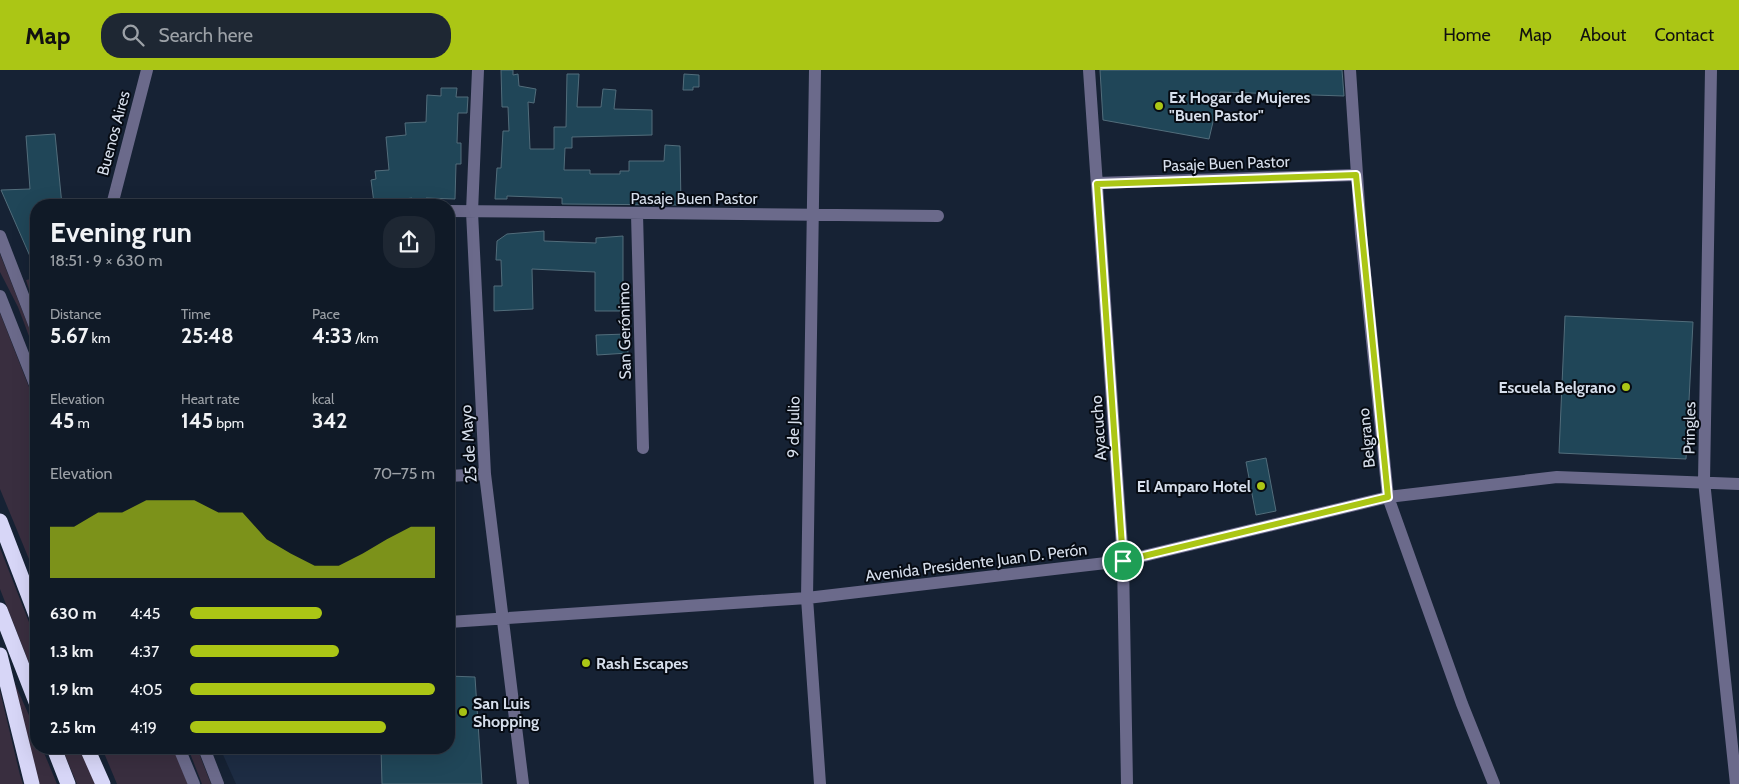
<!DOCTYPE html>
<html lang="en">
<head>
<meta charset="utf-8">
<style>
	:root { --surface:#101a27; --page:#1e2733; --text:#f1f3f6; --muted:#9ca1a7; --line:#303844; --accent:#abc615 }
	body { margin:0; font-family:Cabin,sans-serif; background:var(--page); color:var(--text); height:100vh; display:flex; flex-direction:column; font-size:19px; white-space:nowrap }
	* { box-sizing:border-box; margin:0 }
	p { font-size:16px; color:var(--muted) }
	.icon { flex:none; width:28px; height:28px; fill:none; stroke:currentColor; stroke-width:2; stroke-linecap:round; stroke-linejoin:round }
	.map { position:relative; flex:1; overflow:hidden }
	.details { position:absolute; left:30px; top:129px; width:425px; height:555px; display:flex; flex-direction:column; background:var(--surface); border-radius:20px; box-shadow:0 5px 20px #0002,0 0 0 1px var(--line) }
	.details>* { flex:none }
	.pin { position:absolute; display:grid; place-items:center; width:42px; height:42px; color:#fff; margin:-21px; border:2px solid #fff; border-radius:50%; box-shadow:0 1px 5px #0007 }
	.round { display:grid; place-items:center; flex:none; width:52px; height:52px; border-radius:20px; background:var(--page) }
	.head { display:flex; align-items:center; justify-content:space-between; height:85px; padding:0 20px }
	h1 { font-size:28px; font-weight:800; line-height:38px }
	.metrics { display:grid; grid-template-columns:repeat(3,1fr); gap:8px; height:85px; padding:5px 20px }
	.metrics div { display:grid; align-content:center }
	.metrics b { font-size:21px; font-weight:800 }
	.metrics small { font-size:14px; font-weight:400 }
	.metrics p { font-size:14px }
	.chart { height:140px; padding:10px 20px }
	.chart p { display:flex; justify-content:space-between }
	.chart svg { width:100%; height:90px; margin-top:5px; fill:var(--accent); opacity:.7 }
	ul { padding:0 20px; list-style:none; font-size:16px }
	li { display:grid; grid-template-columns:80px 60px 1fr; align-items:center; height:38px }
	li i { height:12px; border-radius:6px; background:var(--accent) }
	header { display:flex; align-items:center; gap:30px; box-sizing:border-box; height:70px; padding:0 25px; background:var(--accent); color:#111 }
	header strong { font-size:24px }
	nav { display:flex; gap:28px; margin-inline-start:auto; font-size:18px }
	.search { width:350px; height:45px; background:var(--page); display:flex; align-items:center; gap:12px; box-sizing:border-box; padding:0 18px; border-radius:20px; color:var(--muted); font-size:19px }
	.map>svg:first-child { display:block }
</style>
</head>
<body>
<header>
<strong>Map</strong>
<div class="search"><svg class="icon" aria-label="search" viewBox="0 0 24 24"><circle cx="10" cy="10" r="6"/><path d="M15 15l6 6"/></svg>Search here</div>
<nav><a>Home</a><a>Map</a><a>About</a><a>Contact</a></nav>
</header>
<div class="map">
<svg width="1739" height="714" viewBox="0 0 1739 714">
	<rect width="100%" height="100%" fill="#162234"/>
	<path fill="#1d2c43" d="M449 606 475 607 482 714H236L220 678H449Z"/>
	<path fill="#392e3f" d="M0 184 35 273 32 274 18 237 0 202Z
		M36 208V241L26 210Z
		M0 243 36 335V506L0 419Z
		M0 478 36 570V611L0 519Z
		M7 596 36 661V678H42L57 714H38Z
		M0 621 20 705 23 714H0Z
		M62 678H80L95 714H77Z
		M102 678H173L188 714H117Z
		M188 678H197L211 714H202Z"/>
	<path fill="#204658" stroke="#526d7b" d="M501 0H513V5L518 4 519 16 536 19 534 33 528 32 530 79H554V57H566L567 4H579L577 37H601L603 19 616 20 614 39 652 40V65L572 67V78H565L564 100H590V104H620V101H629V91H664L665 75 680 76 681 135 562 134V128L507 126V129H495L497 98H501L503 61H509L508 37H502Z
		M1100 0H1342L1344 26 1220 22 1209 69 1103 50Z
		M684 4 699 5V17H693V20H683Z
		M441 18H457L456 27H468L467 43H458L457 73H461V94H456L455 129 426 128 427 135H412V128L374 133 371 110 376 109 375 101 389 100 386 67 406 65 405 53 426 52 427 25 441 26Z
		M55 64 62 135H36V200L1 120 30 119 26 66Z
		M544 161V171L596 173V168L623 166V241H595V202L532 199 533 239 494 241V216H502L501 190H496L497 171 507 164Z
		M1565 246 1693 252 1686 389 1559 383Z
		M627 264 628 283 597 285 596 265Z
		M1266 388 1276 441 1256 445 1246 392Z
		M449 606 475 607 482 714H382L381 678H449Z"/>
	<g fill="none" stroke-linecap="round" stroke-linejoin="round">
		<path stroke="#6b6a8b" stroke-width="12" d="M478 0 472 142 485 404 523 714
			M815 0 807 528 820 714
			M1089 0 1123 491 1127 714
			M1350 0 1361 164 1388 427 1462 634 1494 714
			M1711 0 1704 411 1736 714
			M1097 113 1356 105
			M112 135 147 0
			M449 141 938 146
			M637 144 643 378
			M0 166 36 259
			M0 226 36 317
			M449 406 485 404
			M449 552 807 528 1123 491 1388 427 1557 407 1739 414
			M179 678 194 714
			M204 678 218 714"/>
		<path stroke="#d7d6f7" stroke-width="15" d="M0 451 36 545
			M0 540 36 632
			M0 585 32 714
			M54 678 68 714
			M87 678 103 714"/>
	</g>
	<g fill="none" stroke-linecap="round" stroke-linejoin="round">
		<g stroke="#fff" stroke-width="10">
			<path id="route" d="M1356 105 1388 427 1123 491 1097 114Z"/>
		</g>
		<use href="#route" stroke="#abc615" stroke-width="6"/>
	</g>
	<g fill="#abc615" stroke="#060b13" stroke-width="2">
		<circle cx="1159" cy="36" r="5"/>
		<circle cx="1626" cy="317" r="5"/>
		<circle cx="1261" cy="416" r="5"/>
		<circle cx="586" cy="593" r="5"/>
		<circle cx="463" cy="642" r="5"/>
	</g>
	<g text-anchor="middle" stroke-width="4" stroke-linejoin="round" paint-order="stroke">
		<g font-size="16" font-weight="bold" fill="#d6deeb" stroke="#060b13" text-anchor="start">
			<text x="1169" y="33">Ex Hogar de Mujeres<tspan x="1169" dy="18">"Buen Pastor"</tspan></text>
			<text x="1616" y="323" text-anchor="end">Escuela Belgrano</text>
			<text x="1251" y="422" text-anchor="end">El Amparo Hotel</text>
			<text x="596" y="599">Rash Escapes</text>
			<text x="473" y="639">San Luis<tspan x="473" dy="18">Shopping</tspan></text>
		</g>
		<g font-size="16" fill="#d6deeb" stroke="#060b13">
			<text transform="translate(113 63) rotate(-75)" y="6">Buenos Aires</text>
			<text transform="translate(1226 93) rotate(-2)" y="6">Pasaje Buen Pastor</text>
			<text x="694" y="134">Pasaje Buen Pastor</text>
			<text transform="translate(624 261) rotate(-91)" y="6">San Gerónimo</text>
			<text transform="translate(793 357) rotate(-89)" y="6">9 de Julio</text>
			<text transform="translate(1098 358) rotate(-94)" y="6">Ayacucho</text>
			<text transform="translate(1689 358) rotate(-89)" y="6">Pringles</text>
			<text transform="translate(1366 368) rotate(-96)" y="6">Belgrano</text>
			<text transform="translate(468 374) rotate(-94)" y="6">25 de Mayo</text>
			<text transform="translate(976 492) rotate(-7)" y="6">Avenida Presidente Juan D. Perón</text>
		</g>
	</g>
</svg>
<div class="pin" style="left:1123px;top:491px;background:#1e9e55"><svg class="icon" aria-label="arrive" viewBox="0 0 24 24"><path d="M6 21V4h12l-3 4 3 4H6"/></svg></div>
<section class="details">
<div class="head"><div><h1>Evening run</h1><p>18:51 · 9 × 630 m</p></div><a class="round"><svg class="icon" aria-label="share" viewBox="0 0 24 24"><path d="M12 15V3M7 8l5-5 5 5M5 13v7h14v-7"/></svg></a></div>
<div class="metrics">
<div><p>Distance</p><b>5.67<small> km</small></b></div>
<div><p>Time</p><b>25:48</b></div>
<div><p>Pace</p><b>4:33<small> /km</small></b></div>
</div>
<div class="metrics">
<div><p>Elevation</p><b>45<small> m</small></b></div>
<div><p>Heart rate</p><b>145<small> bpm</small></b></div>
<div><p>kcal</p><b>342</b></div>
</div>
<div class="chart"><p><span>Elevation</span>70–75 m</p>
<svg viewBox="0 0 160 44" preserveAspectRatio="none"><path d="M0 44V19L10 19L20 12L30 12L40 6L50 6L60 6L70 12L80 12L90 25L100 32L110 38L120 38L130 32L140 25L150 19L160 19V44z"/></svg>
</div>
<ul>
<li><b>630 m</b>4:45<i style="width:54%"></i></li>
<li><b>1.3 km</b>4:37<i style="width:61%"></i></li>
<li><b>1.9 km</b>4:05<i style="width:100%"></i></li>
<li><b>2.5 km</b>4:19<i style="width:80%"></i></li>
</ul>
</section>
</div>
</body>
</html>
